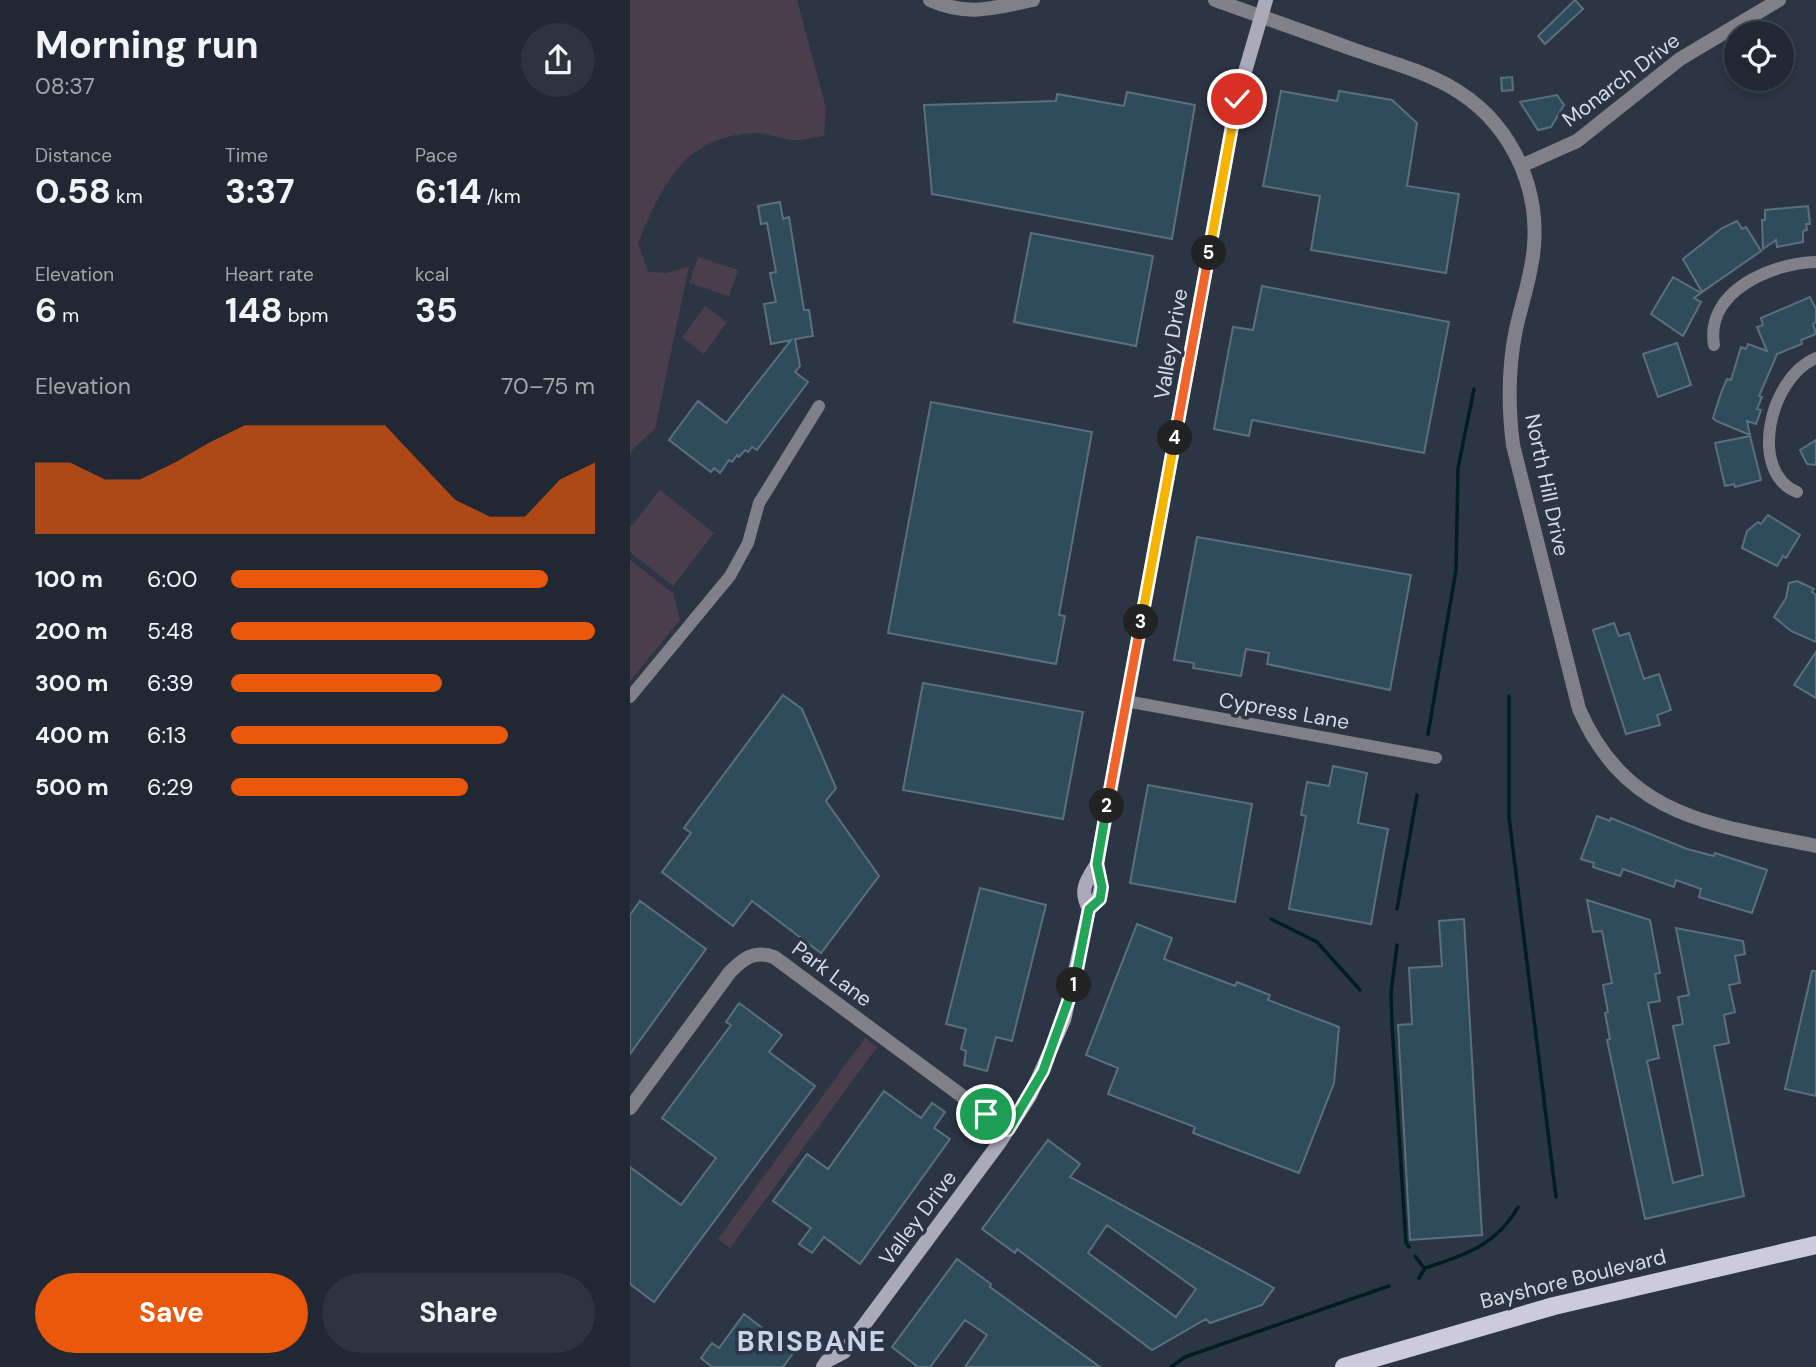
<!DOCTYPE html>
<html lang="en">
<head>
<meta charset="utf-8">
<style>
	:root { --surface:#212833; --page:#2d343f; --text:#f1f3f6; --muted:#a2a6ac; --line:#3e444e; --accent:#ea580c }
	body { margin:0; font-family:"DM Sans",sans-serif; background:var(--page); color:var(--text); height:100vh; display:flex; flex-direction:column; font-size:26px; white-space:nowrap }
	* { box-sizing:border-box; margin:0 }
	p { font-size:23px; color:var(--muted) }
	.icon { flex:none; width:38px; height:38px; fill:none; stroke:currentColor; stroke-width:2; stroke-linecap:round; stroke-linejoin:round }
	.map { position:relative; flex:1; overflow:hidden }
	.drawer { display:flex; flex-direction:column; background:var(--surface); width:630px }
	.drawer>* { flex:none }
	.tools { position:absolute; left:1094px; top:21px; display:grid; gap:14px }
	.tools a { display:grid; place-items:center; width:70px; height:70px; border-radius:50%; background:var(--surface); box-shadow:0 4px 10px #0003,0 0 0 2px var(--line); font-size:35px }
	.pin { position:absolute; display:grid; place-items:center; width:60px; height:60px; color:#fff; margin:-30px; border:4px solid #fff; border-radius:50%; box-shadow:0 2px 7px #0007 }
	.km { position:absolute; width:35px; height:35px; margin:-18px; border-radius:50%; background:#222; color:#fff; font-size:19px; line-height:35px; text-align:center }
	.round { display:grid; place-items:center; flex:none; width:74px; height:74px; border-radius:37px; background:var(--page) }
	.head { display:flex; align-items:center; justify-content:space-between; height:119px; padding:0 35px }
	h1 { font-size:38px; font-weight:700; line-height:52px }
	.stats { display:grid; grid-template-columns:repeat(3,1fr); gap:10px; height:119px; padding:7px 35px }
	.stats div { display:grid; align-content:center }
	.stats b { font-size:35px; font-weight:700 }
	.stats small { font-size:19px; font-weight:400 }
	.stats p { font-size:19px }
	.chart { height:196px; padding:14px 35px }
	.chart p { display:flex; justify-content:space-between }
	.chart svg { width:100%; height:126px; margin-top:7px; fill:var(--accent); opacity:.7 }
	.action { display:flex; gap:14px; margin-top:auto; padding:14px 35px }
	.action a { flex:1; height:80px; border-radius:42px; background:var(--accent); color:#fff; font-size:28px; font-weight:700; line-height:80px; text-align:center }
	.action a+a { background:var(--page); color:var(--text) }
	ul { padding:0 35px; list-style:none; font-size:23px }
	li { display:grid; grid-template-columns:112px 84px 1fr; align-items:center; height:52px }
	li i { height:18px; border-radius:9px; background:var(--accent) }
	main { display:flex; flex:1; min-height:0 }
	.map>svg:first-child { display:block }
</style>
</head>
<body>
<main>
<section class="drawer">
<div class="head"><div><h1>Morning run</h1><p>08:37</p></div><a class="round"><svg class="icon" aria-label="share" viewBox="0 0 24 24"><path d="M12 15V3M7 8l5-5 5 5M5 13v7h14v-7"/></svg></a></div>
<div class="stats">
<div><p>Distance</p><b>0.58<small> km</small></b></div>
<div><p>Time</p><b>3:37</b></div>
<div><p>Pace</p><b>6:14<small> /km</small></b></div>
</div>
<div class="stats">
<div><p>Elevation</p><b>6<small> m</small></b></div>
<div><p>Heart rate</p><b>148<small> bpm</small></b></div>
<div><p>kcal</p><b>35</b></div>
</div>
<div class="chart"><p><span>Elevation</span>70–75 m</p>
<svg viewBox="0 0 160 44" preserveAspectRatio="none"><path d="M0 44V19L10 19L20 25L30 25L40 19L50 12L60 6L70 6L80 6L90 6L100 6L110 19L120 32L130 38L140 38L150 25L160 19V44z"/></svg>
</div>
<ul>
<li><b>100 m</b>6:00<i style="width:87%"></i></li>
<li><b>200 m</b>5:48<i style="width:100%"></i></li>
<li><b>300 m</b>6:39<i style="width:58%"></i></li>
<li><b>400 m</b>6:13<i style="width:76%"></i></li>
<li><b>500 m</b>6:29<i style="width:65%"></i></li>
</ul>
<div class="action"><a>Save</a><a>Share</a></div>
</section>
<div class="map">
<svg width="1186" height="1367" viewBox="0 0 1186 1367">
	<rect width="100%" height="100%" fill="#2c3544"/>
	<path fill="#4a3e4d" d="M0 0H167L196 108 194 136C184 137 171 141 162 140 149 139 137 132 125 133 53 136 33 185 8 243L18 272 38 273 59 266 25 429 2 450 0 457Z
		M68 257 108 270 99 296 59 283Z
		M75 306 97 322 74 354 52 338Z
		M30 490 84 533 43 586 0 552V528Z
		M0 560 43 593 50 620 0 681Z
		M235 1038 247 1047 100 1248 88 1239Z"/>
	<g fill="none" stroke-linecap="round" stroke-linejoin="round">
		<path stroke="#001d20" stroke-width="3.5" d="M879 696V817L926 1197
			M798 734 826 570 828 468 844 389
			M767 909 787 795
			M641 919 687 942 730 990
			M767 945 761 993 762 1025 776 1243 779 1247
			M785 1256 794 1268
			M789 1278 795 1268C833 1256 867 1245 888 1207
			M541 1367 555 1357 759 1286"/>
	</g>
	<path fill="#2e4c5c" stroke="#5c707b" stroke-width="2" fill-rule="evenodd" d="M945 0 953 9 915 44 908 36Z
		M882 77 883 90 872 91 871 78Z
		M651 91 707 101 709 91 762 100 787 123 777 186 829 194 816 273 681 250 690 196 633 186Z
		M497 92 565 105 542 239 302 194 294 105 426 101 427 94 494 106Z
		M927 95 934 105 921 127 908 130 890 102Z
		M150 202 153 219 159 217 174 310H179L183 336 165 339 170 366 165 372 178 382 127 450 122 447 118 452 115 450 109 457 107 455 102 462 99 460 90 473 84 468 81 472 39 440 68 401 96 423 161 340 141 344 134 304 146 302 140 273 146 272 137 223 131 224 128 206Z
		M1178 206 1180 224H1176L1177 230 1173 231V242L1147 247 1146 240 1133 249 1132 220H1135V210Z
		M1107 221 1112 229 1116 227 1131 251 1072 292 1053 259 1092 228Z
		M401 233 523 256 506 346 384 322Z
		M1043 277 1071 293 1064 298 1071 302 1053 336 1021 314Z
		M632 286 819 322 794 453 622 420 619 436 584 429 603 327 623 330Z
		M1180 297 1186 309V322L1183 324 1186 334 1171 340 1172 344 1147 354 1129 396 1132 397 1127 409 1131 410 1126 424 1117 421 1120 435 1086 421 1083 418 1091 393 1097 379 1101 380 1111 347 1116 349 1118 344 1137 351 1127 327 1133 325 1131 318Z
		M1047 343 1061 385 1028 397 1013 354Z
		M301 402 462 432 429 615 435 616 426 664 258 633Z
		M1120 436 1131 480 1105 487 1104 484 1095 486 1085 443Z
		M1186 440V465L1177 464 1170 450Z
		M1138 515 1170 535 1156 558 1153 556 1147 566 1112 548 1117 531 1128 522 1131 524Z
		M567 537 781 575 760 690 637 664 639 653 616 649 611 676 563 668 564 663 544 660Z
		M1167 581 1184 589 1182 592 1186 595V642L1161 631 1144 617 1156 598 1159 583Z
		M984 623 989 636 999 633 1014 679 1029 674 1041 710 1027 715 1030 725 996 734 963 630Z
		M1186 652V698L1164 685Z
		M293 683 453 712 433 819 273 790Z
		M153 695 172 709 206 788 196 801 249 876 191 953 122 901 103 926 32 872 61 833 54 828Z
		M703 766 737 773 728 823 758 829 741 924 659 909 676 816 671 815 677 782 699 786Z
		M518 785 622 804 605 902 500 883Z
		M967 816 980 821 981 818 1057 849 1084 856 1085 853 1137 870 1122 913 1069 897 1071 889 1046 880 1044 887 993 869 990 876 963 867 964 863 951 859Z
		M350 888 416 905 382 1041 366 1037 357 1071 334 1065 336 1051 331 1049 336 1029 316 1024Z
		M957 900 1020 920 1030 973 1025 974 1030 1001 1018 1003 1029 1058 1017 1061 1043 1183 1073 1175 1043 1026 1053 1024 1048 997 1059 995 1046 928 1113 941 1115 954 1105 956 1110 983 1099 985 1105 1012 1094 1015 1099 1043 1084 1046 1114 1196 1015 1219 977 1040 980 1039 975 1013 978 1012 973 985 982 983 972 931 963 932Z
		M10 901 76 949 0 1054V915Z
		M834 919 852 1235 780 1240 768 1025 782 1024 779 968 812 966 809 921Z
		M507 924 542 938 534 959 605 986 607 982 640 995 638 1000 709 1027 704 1083 669 1173 563 1133 565 1127 478 1094 488 1068 456 1055Z
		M1182 971H1186V1096L1155 1089Z
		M109 1003 152 1035 139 1052 185 1086 24 1302 0 1284V1167L51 1205 86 1158 32 1118 101 1025 96 1022Z
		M254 1091 291 1118 302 1103 315 1112 304 1128 320 1139 230 1264 194 1237 182 1253 169 1244 181 1228 143 1201 177 1154 198 1169Z
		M418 1140 450 1164 440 1177 644 1288 632 1305 580 1323 576 1319 522 1350 387 1249 385 1253 352 1229ZM477 1225 566 1289 546 1317 458 1253Z
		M327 1259 361 1284 360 1287 470 1367H335L357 1335 335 1320 300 1367H288L262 1347Z
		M114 1314 164 1352 153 1367H82L71 1358 82 1343 89 1348Z"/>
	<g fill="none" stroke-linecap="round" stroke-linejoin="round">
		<path stroke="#818088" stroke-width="12" d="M1084 345C1075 291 1142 263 1186 262
			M1167 492C1118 472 1139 378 1186 358
			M0 697 100 576 118 543 129 503 189 406
			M496 701 806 758"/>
		<path stroke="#818088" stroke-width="14" d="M300 0C339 17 363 8 403 0
			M585 0C632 17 679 33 725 50 757 61 790 70 819 86 877 118 909 181 904 246 902 274 892 302 886 329 878 368 878 406 883 445L949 709C997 818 1081 824 1186 846
			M891 166 947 141 1050 59 1149 0
			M0 1108 100 972C114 958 124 950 144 957L378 1130"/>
		<path stroke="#acaab8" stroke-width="14" d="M459 909C449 890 456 881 467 864L607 99 636 0
			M193 1367 197 1361 214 1352 370 1142 400 1096 434 1020 459 909C475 894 471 883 467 864"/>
		<path stroke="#cdcadd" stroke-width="18" d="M714 1367 924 1306 1186 1245"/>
	</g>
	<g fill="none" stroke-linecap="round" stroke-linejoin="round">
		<g stroke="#fff" stroke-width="14">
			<path id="split-1" d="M356 1114 378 1130 413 1071 444 985"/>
		</g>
		<g stroke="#fff" stroke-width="14">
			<path id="split-2" d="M444 985 459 909 470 899 472 887 467 864 477 806"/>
		</g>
		<g stroke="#fff" stroke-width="14">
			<path id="split-3" d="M477 806 511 622"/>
		</g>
		<g stroke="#fff" stroke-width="14">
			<path id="split-4" d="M511 622 545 438"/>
		</g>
		<g stroke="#fff" stroke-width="14">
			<path id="split-5" d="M545 438 579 253"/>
		</g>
		<g stroke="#fff" stroke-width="14">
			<path id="split-6" d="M579 253 607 99"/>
		</g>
		<use href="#split-1" stroke="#22a559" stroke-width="9"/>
		<use href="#split-2" stroke="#22a559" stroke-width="9"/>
		<use href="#split-3" stroke="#f0652b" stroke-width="9"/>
		<use href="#split-4" stroke="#f5b400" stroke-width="9"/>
		<use href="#split-5" stroke="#f0652b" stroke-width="9"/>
		<use href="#split-6" stroke="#f5b400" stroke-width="9"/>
	</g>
	<g text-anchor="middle" stroke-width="7" stroke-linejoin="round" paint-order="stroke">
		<g font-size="21" fill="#d5dbe5" stroke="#2c3544">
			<text transform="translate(991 80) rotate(-37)" y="7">Monarch Drive</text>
			<text transform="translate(541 344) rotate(-80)" y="7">Valley Drive</text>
			<text transform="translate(917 485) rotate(78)" y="7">North Hill Drive</text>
			<text transform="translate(654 711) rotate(10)" y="7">Cypress Lane</text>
			<text transform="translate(202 974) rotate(37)" y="7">Park Lane</text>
			<text transform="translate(288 1218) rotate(-53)" y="7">Valley Drive</text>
			<text transform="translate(943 1279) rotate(-14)" y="7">Bayshore Boulevard</text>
		</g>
		<g font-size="28" font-weight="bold" letter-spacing="2" fill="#c9d3e7" stroke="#2c3544">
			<text x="182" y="1351">BRISBANE</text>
		</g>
	</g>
</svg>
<div class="tools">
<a><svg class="icon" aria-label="locate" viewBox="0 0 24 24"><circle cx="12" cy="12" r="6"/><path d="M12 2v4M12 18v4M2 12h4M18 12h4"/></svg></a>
</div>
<div class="pin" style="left:356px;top:1114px;background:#1e9e55"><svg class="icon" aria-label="arrive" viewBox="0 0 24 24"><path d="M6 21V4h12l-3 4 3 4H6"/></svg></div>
<div class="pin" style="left:607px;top:99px;background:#d93025"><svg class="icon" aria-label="check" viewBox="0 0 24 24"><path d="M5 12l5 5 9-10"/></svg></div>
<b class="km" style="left:444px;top:985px">1</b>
<b class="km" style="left:477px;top:806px">2</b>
<b class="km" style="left:511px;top:622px">3</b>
<b class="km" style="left:545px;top:438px">4</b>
<b class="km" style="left:579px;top:253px">5</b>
</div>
</main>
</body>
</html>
